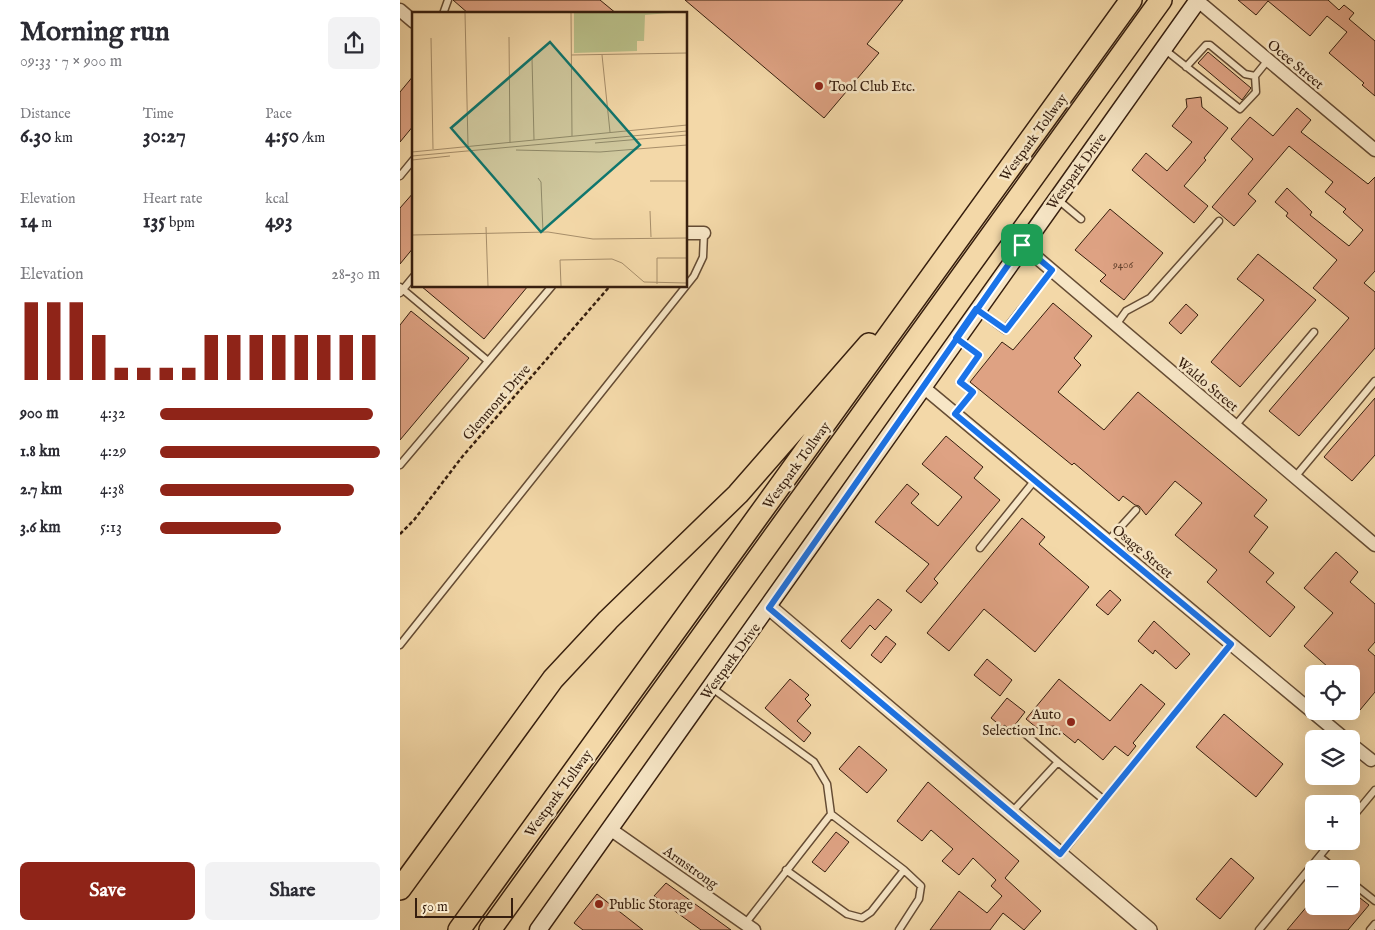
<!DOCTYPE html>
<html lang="en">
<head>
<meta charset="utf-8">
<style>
	:root { --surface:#fff; --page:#f2f2f3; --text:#2b2b33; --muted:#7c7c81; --accent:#8f2418 }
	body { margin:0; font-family:"IM FELL English",serif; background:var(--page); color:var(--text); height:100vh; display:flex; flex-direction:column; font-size:19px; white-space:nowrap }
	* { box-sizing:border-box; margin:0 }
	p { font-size:16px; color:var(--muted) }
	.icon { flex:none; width:28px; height:28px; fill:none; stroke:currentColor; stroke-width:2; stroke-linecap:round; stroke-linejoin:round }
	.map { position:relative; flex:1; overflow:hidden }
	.side { display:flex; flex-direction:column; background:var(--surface); width:400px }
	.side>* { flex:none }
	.buttons { position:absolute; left:905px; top:665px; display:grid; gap:10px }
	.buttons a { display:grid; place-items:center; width:55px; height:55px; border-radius:8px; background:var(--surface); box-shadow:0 5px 20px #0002; font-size:25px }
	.scale { position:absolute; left:15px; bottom:12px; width:98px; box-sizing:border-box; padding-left:5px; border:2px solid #361e0e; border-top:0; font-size:14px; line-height:18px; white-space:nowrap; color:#361e0e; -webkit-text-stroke:4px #f7e6c6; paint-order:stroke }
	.pin { position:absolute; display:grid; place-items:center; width:42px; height:42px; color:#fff; margin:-21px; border-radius:10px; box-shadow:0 2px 8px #0006 }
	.round { display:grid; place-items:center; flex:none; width:52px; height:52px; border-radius:8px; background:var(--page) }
	.overview { display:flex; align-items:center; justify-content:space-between; height:85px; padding:0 20px }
	h1 { font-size:28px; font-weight:800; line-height:38px }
	.figures { display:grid; grid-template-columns:repeat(3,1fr); gap:8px; height:85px; padding:5px 20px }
	.figures div { display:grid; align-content:center }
	.figures b { font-size:21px; font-weight:800 }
	.figures small { font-size:14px; font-weight:400 }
	.figures p { font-size:14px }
	.chart { height:140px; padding:10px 20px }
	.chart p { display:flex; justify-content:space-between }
	.chart svg { width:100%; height:90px; margin-top:5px; stroke:var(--accent); stroke-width:6 }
	.primary-button { display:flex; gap:10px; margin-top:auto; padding:10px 20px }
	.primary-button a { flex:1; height:58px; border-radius:8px; background:var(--accent); color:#fff; font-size:20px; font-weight:800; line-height:58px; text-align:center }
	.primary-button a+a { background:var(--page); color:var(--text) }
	ul { padding:0 20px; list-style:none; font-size:16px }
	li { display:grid; grid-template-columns:80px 60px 1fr; align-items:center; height:38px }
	li i { height:12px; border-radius:6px; background:var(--accent) }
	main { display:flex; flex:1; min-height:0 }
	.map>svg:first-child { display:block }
</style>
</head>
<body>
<main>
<section class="side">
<div class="overview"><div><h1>Morning run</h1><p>09:33 · 7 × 900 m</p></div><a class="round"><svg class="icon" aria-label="share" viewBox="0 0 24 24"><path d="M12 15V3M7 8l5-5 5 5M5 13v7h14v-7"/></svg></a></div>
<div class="figures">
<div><p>Distance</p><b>6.30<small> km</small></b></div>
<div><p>Time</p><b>30:27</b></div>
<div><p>Pace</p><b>4:50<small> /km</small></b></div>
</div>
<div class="figures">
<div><p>Elevation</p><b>14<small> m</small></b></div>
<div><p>Heart rate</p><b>135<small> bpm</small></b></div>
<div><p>kcal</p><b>493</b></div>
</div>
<div class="chart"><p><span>Elevation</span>28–30 m</p>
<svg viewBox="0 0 160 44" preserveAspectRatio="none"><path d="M5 44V6M15 44V6M25 44V6M35 44V22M45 44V38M55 44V38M65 44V38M75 44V38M85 44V22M95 44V22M105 44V22M115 44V22M125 44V22M135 44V22M145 44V22M155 44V22"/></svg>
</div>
<ul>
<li><b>900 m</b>4:32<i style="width:97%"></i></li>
<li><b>1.8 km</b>4:29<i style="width:100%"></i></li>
<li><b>2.7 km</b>4:38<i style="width:88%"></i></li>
<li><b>3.6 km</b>5:13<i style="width:55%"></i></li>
</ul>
<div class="primary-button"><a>Save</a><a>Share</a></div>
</section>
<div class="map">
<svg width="975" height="930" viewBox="0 0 975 930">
	<rect width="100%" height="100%" fill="#f3d8a8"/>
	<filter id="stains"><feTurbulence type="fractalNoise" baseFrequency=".004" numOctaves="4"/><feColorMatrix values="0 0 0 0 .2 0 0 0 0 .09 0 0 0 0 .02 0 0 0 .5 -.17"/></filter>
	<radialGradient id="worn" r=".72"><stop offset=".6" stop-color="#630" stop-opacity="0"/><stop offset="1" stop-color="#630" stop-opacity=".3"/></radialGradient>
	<path fill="#dea283" stroke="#361e0e" d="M53 0H200L217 14H69Z
		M285 0H503L467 44 479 53 424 118Z
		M838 0H928L939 10 944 5 954 13 949 19 975 41V96L962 85 964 83 929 53 947 32 927 16 910 36 868 1 856 15Z
		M808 52 851 88 842 100 798 63Z
		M14 75V125L0 142V92Z
		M801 97 802 107 828 128 804 158 806 160 784 186 808 206 794 223 732 170 746 153 767 171 792 142 772 126 787 107 786 99Z
		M897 108 911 120 901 132 968 184 975 177V271L964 283 975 292V348L899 436 869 411 949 318 913 288 937 260 886 216 888 213 875 202 887 188 912 212 910 215 949 246 963 230 943 212 946 209 925 192 933 182 889 146 848 194 856 201 834 226 812 207 853 159 831 139 850 117 873 136Z
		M14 192V247L0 264V208Z
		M710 209 763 253 724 300 700 281 706 275 675 250Z
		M858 254 916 300 840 387 811 362 864 300 837 279Z
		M21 286H128L84 339Z
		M653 303 692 336 674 358 681 365 658 392 704 430 738 392 867 500 854 516 868 527 849 552 874 573 866 582 895 607 870 637 807 582 817 570 775 535 802 503 775 481 746 515 739 506 735 505 723 496 719 501 674 463 672 465 570 382 602 342 613 350Z
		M786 304 798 315 781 334 769 323Z
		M11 311 69 358 0 440V325Z
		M975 398V455L952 481 924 457Z
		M546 436 583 467 574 478 600 500 534 579 538 583 521 603 506 591 529 564 475 522 507 484 519 494 511 503 538 526 562 497 522 464Z
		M622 518 645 537 639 544 689 587 635 652 584 609 549 651 527 633Z
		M936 552 958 572 950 582 975 604V642L968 650 975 656V692L960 710 951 703V674H936L904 646 933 613 904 588Z
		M710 590 721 600 708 615 696 605Z
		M478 599 492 610 475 630 470 625 450 649 441 641Z
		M754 621 790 654 776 669 755 650 753 654 738 641Z
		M486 636 496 644 481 663 471 655Z
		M587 659 612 680 600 696 574 675Z
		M390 679 409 695 405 699 411 705 397 721 411 733 404 742 365 708Z
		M659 679 710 721 741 684 765 704 733 743 736 746 728 756 715 746 703 760 678 739 675 743 654 726 637 728 626 719Z
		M607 698 625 712 611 730 604 725 602 727 591 718Z
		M824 714 883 764 856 797 796 747Z
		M459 746 487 770 467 793 439 769Z
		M528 782 619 861 605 878 641 911 624 930 603 913 590 930H530L559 891 587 913 602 896 591 886 596 880 573 858 559 875 542 861 553 849 531 830 522 841 497 821Z
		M436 832 449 842 425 872 412 862Z
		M831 858 854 878 820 919 796 899Z
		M266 883 331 930H301L254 896Z
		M951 891 969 905 948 930H887L914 898V906H951Z
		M197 894 243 930H183L174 923Z"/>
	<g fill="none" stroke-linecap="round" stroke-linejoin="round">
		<g stroke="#654c34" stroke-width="9">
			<path id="service" d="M43 14 48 0
				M764 49 840 109 856 92 855 76 868 60
				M786 67 806 45H810L845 74 855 76
				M0 176 14 159
				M657 199 681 219
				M0 287 88 361
				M0 293 14 276
				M579 311 605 330 652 270
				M716 325 726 311 750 298 819 221
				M555 414 573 392 560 382 579 355 557 339
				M835 426 914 332
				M0 465 152 286
				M895 477 975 381
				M708 541 736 510
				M580 548 635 480
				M0 645 294 276 303 257 304 233
				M312 688 414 762 427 784 431 814
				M623 732 658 762
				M612 812 658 762 704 800 831 644
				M951 819 975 790
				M661 854 704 800
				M920 857 935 869
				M386 870 447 914 462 918 471 912 504 870
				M951 882 975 901
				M345 924 431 814 504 870 521 886 519 899 499 930
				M859 930 932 841
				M970 930 975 924"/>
		</g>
		<g stroke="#654c34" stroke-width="15">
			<path id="minor" d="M798 1 975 150
				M0 10 14 22
				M286 233H304
				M622 245 975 545
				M522 386 945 739
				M951 744 971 760
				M210 829 354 930"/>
		</g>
		<g stroke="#654c34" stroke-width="18">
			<path id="tertiary" d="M369 607 749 930"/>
		</g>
		<g stroke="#361e0e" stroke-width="19">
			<path id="secondary" d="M138 930C360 621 576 309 798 0"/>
		</g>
		<g stroke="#361e0e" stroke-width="24">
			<path id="motorway" d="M0 889 153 679 208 620 338 494 469 344
				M59 930 731 0
				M90 930 761 0"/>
		</g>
		<path stroke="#361e0e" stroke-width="2.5" stroke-dasharray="4 2.5" stroke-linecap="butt" d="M0 534 14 520 62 457 210 286"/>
		<use href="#service" stroke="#f7e6c6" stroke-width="6"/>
		<use href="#minor" stroke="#f7e6c6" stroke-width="12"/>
		<use href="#tertiary" stroke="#f7e6c6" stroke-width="15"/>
		<use href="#secondary" stroke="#f7e6c6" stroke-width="16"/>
		<use href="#motorway" stroke="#f3d8a8" stroke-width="21"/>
	</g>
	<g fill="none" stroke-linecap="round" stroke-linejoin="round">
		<g stroke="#fff" stroke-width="10">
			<path id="route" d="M622 245C537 365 453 486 369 608L660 854 831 644 555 414 573 392 560 382 579 355 556 338 576 309 606 330 652 270 622 245"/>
		</g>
		<use href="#route" stroke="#1a73e8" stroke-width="6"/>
	</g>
	<g fill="#8f2418" stroke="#f7e6c6" stroke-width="2">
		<circle cx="419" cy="86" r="5"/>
		<circle cx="671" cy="722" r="5"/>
		<circle cx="199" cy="904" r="5"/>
	</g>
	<g text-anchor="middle" stroke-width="5" stroke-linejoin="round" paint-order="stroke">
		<g font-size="11" fill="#603f2b">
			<text x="723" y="268">9406</text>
		</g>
		<g font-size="14" fill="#361e0e" stroke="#f7e6c6">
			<text transform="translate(896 64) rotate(40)" y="5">Ocee Street</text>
			<text transform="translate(633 137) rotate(-54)" y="5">Westpark Tollway</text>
			<text transform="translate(676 171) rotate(-54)" y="5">Westpark Drive</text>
			<text transform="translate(808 384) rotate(40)" y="5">Waldo Street</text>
			<text transform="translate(96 402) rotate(-49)" y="5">Glenmont Drive</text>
			<text transform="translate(396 465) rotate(-54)" y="5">Westpark Tollway</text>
			<text transform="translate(743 551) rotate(40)" y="5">Osage Street</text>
			<text transform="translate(330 661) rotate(-54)" y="5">Westpark Drive</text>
			<text transform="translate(158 793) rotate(-54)" y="5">Westpark Tollway</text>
			<text transform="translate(291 867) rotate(35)" y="5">Armstrong</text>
		</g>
		<g font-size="14" fill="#361e0e" stroke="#f7e6c6" text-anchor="start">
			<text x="429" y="91">Tool Club Etc.</text>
			<text x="661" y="719" text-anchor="end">Auto<tspan x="661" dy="16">Selection Inc.</tspan></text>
			<text x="209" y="909">Public Storage</text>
		</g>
	</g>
	<g transform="translate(12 12)">
		<rect width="275" height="275" fill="#f3d8a8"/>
		<path d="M162 1H257L233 3 232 29H225V39L162 41Z" fill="#b9bf89"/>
		<path fill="none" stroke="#a78e6a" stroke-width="1" d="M53 1 56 134M159 1 160 124M97 25 98 131M19 26 21 137M159 43 275 41M190 43 198 120M120 46 122 128M183 131 275 123M104 138 188 140 275 133M0 140 275 113M0 144 275 119M0 148 38 144M126 166 129 170 131 220M238 169H275M238 199 239 225M74 215 76 274M0 223 136 220 181 227 275 226M245 272V246H275M149 274 148 248 200 247 210 251 232 270 275 271"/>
		<path fill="#0f766e" fill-opacity="0.15" stroke="#0f766e" stroke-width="2.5" d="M138 30 228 133 129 220 39 116Z"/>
		<rect width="275" height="275" fill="none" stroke="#361e0e" stroke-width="2.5"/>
	</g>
	<rect width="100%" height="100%" filter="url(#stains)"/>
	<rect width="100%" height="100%" fill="url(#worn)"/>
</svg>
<div class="buttons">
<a><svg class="icon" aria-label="locate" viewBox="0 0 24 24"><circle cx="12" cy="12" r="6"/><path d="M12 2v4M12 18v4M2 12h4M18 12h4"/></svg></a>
<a><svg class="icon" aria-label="layers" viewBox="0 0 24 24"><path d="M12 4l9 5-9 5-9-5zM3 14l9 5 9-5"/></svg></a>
<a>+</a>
<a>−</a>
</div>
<div class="scale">50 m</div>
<div class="pin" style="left:622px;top:245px;background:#1e9e55"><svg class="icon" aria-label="arrive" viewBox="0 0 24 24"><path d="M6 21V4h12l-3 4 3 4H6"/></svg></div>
</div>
</main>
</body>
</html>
